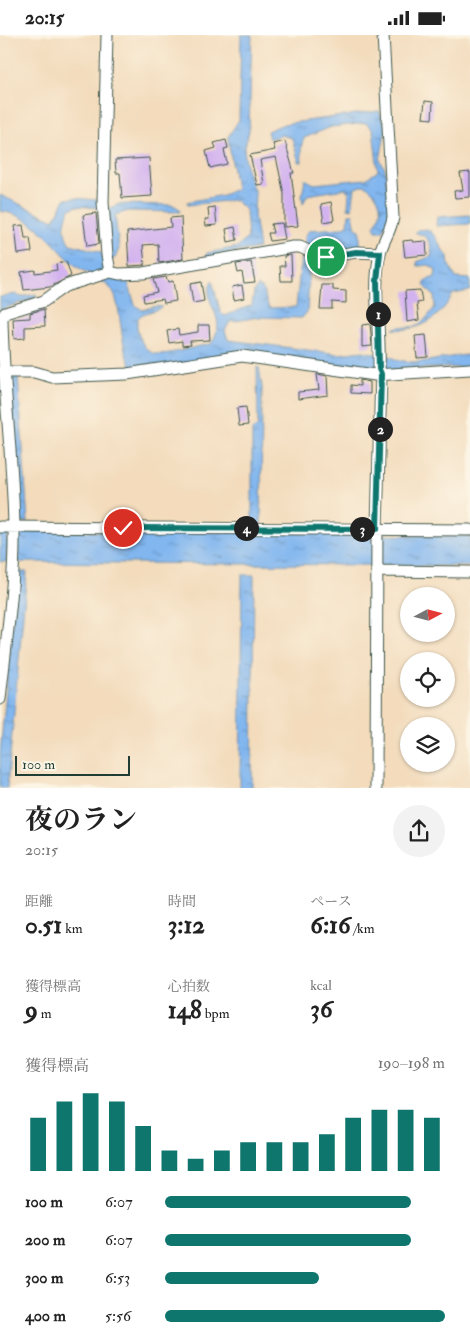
<!DOCTYPE html>
<html lang="ja">
<head>
<meta charset="utf-8">
<style>
	:root { --surface:#fff; --page:#f2f2f2; --text:#222; --muted:#767676; --accent:#0f766e }
	body { margin:0; font-family:"IM FELL Double Pica","Noto Serif JP",serif; background:var(--page); color:var(--text); height:100vh; display:flex; flex-direction:column; font-size:19px; white-space:nowrap }
	* { box-sizing:border-box; margin:0 }
	p { font-size:16px; color:var(--muted) }
	.icon { flex:none; width:28px; height:28px; fill:none; stroke:currentColor; stroke-width:2; stroke-linecap:round; stroke-linejoin:round }
	.map { position:relative; height:753px; overflow:hidden }
	.side { display:flex; flex-direction:column; background:var(--surface); flex:1 }
	.side>* { flex:none }
	.needle { width:32px; rotate:83deg }
	.controls { position:absolute; left:400px; top:552px; display:grid; gap:10px }
	.controls a { display:grid; place-items:center; width:55px; height:55px; border-radius:50%; background:var(--surface); box-shadow:0 1px 4px #0004; font-size:25px }
	.scale { position:absolute; left:15px; bottom:12px; width:115px; box-sizing:border-box; padding-left:5px; border:2px solid #1f3d34; border-top:0; font-size:14px; line-height:18px; white-space:nowrap; color:#1f3d34; -webkit-text-stroke:4px #fcf5e5; paint-order:stroke }
	.pin { position:absolute; display:grid; place-items:center; width:42px; height:42px; color:#fff; margin:-21px; border:2px solid #fff; border-radius:50%; box-shadow:0 1px 5px #0007 }
	.km { position:absolute; width:25px; height:25px; margin:-12px; border-radius:50%; background:#222; color:#fff; font-size:14px; line-height:25px; text-align:center }
	.round { display:grid; place-items:center; flex:none; width:52px; height:52px; border-radius:26px; background:var(--page) }
	.overview { display:flex; align-items:center; justify-content:space-between; height:85px; padding:0 25px }
	h1 { font-size:28px; font-weight:700; line-height:38px }
	.stats { display:grid; grid-template-columns:repeat(3,1fr); gap:8px; height:85px; padding:5px 25px }
	.stats div { display:grid; align-content:center }
	.stats b { font-size:25px; font-weight:700 }
	.stats small { font-size:14px; font-weight:400 }
	.stats p { font-size:14px }
	.chart { height:140px; padding:10px 25px }
	.chart p { display:flex; justify-content:space-between }
	.chart svg { width:100%; height:90px; margin-top:5px; stroke:var(--accent); stroke-width:6 }
	ul { padding:0 25px; list-style:none; font-size:16px }
	li { display:grid; grid-template-columns:80px 60px 1fr; align-items:center; height:38px }
	li i { height:12px; border-radius:6px; background:var(--accent) }
	.status { display:flex; justify-content:space-between; align-items:center; height:35px; padding:0 25px; background:var(--surface); direction:ltr }
	.status svg { height:14px; fill:currentColor }
	.map>svg:first-child { display:block }
</style>
</head>
<body>
<div class="status"><b>20:15</b><svg viewBox="0 0 49 12"><path d="M0 12V9h3v3zM5 12V6h3v6zM10 12V3h3v9zM15 12V0h3v12zM26 1h20v11H26zM47 4h2v5h-2z"/></svg></div>
<div class="map">
<svg width="470" height="753" viewBox="0 0 470 753">
	<defs>
		<pattern id="water-ripples" width="26" height="14" patternUnits="userSpaceOnUse" patternTransform="scale(1.25)"><rect width="26" height="14" fill="#81b6ef"/><path d="M2 4q2-2 4 0t4 0M15 11q2-2 4 0t4 0" fill="none" stroke="#6995c2"/></pattern>
	</defs>
	<rect width="100%" height="100%" fill="#fcf5e5"/>
	<filter id="ink" filterUnits="userSpaceOnUse"><feTurbulence type="fractalNoise" baseFrequency=".02" numOctaves="2"/><feDisplacementMap in="SourceGraphic" scale="10" xChannelSelector="R" yChannelSelector="G"/><feConvolveMatrix kernelMatrix="1 2 1 2 8 2 1 2 1" color-interpolation-filters="sRGB"/></filter>
	<filter id="wash" filterUnits="userSpaceOnUse"><feTurbulence type="fractalNoise" baseFrequency=".0096" numOctaves="4" result="noise"/><feDisplacementMap in="SourceGraphic" scale="20" xChannelSelector="R" yChannelSelector="G"/><feGaussianBlur stdDeviation="1.12" result="paint"/><feColorMatrix in="noise" values="0 0 0 0 0 0 0 0 0 0 0 0 0 0 0 0 0 1.4 0 .05"/><feComposite in="paint" operator="in"/></filter>
	<g filter="url(#wash)">
		<rect width="100%" height="100%" fill="#f3dbbc"/>
		<path fill="url(#water-ripples)" stroke="#507a92" d="M241 0H252L249 96 244 115 248 140 255 158 254 181 259 213 205 222 207 218 238 212 248 202 246 176 235 165 188 170 187 167 223 160 236 154 228 102 239 85Z
			M379 76 386 93 380 125 385 134 389 180 383 196H376L374 191C386 176 380 160 365 150L355 153 352 174 348 173 349 156 344 154 307 160 303 169 302 161 305 144 314 149 366 144 378 136 373 95 366 88 331 92 304 103 301 112 302 127H299L292 103 281 100 269 104 267 96 284 89Z
			M0 160 54 185 65 164 75 163 97 165 99 173 77 171 70 174C64 186 62 197 70 209L101 217 110 242 127 244 135 270 142 275 156 271 162 272C156 276 145 277 140 281 131 289 143 318 156 319 171 320 195 311 211 309 227 283 209 277 209 256 209 253 211 248 212 245L220 276 225 281 252 270 254 256 258 251 262 253 269 273 296 272 301 225 305 222 310 224 307 277 302 283 258 282 230 287 225 295 228 305 339 319 363 316 376 319 381 326 390 321C413 335 445 320 470 320V332L372 335 281 322 133 334C121 319 122 281 115 261 109 245 88 240 76 231 51 209 36 181 0 176Z
			M119 169 173 170 180 174V177L128 176 115 180 119 214 115 223 111 225 108 174Z
			M349 179H353L356 193 360 195V213L326 219 305 213V201L310 195 342 193 348 190Z
			M470 180V189L436 191 437 182Z
			M427 194C438 200 439 213 448 221L449 230 456 243 470 244V256L453 259C440 283 421 297 393 294 399 290 403 293 409 292 422 292 428 281 435 272L434 261 424 250 427 245 435 242 436 235 429 230 418 231 417 227 432 221C430 208 430 201 416 198L417 195Z
			M16 259 20 262 36 259 37 262 0 275V262Z
			M259 332 262 352 261 490H252V395L258 391 257 333Z
			M10 341H18L28 487 20 488Z
			M0 496 8 499 7 508 18 509 19 496 372 499 382 512 383 500 470 501V531L18 527 19 514H7L6 527H0Z
			M17 537H27L7 753H0V720Z
			M242 540H254L252 753H240Z"/>
		<g id="blocks">
			<path fill="#d3b3ef" d="M425 66 433 67 432 84 423 83Z
				M226 105 228 113 224 114 227 129 210 133 206 116 216 113 214 108Z
				M285 106 294 138H291L298 191 284 192V159L276 122 260 125 264 149 257 150 250 120 275 115 273 109Z
				M149 123 152 161 122 163 120 138H116L115 125Z
				M470 137V162L455 163 454 156 463 155 460 138Z
				M331 167 334 185 324 187 321 169Z
				M215 172 217 190 206 191 205 184H209L208 173Z
				M96 178 99 209 87 211 83 180Z
				M181 182 183 224 159 228 158 209 143 210 145 230 129 231 127 197 171 192 170 183Z
				M282 188 285 204 270 206 268 198H273L271 189Z
				M23 190 25 203H30L32 217 18 219 15 191Z
				M235 192 237 205 228 207 226 194Z
				M412 205 413 207 426 206 427 220 405 222 403 206Z
				M291 220 292 246H281L280 231H285L284 221Z
				M66 226 71 241 50 252 24 255 21 237 35 235V238L57 235 56 229Z
				M251 227 255 247 244 248 242 237 238 238 236 229Z
				M166 242 168 247 173 246 176 266 164 268 163 264 144 267 143 260 157 257 153 244Z
				M201 247 204 266 193 268 190 249Z
				M242 250 244 263 234 265 232 252Z
				M322 250H333V255L346 256V268L332 267V274H320Z
				M420 255 422 267 417 268 419 285 407 287 405 256Z
				M44 274 45 291 25 292V303L14 304 13 284 30 283V278Z
				M370 289 372 311 362 312V290Z
				M198 290H209L210 305 190 306 191 310 182 311V306L169 308 167 296 178 294 179 300 198 297Z
				M426 300 428 322 417 323 415 301Z
				M317 339 327 341 328 360 298 364V357L319 355Z
				M360 345 370 347V359L351 358V350L360 351Z
				M246 372 248 390 239 391 237 373Z"/>
		</g>
	</g>
	<g filter="url(#ink)">
		<use href="#blocks" fill-opacity="0" stroke="#3f5548" stroke-width="1"/>
		<g fill="none" stroke-linecap="round" stroke-linejoin="round">
			<g stroke="#3f5548" stroke-width="13">
				<path id="minor" d="M107 0 103 167 107 220 110 237
					M0 337H34L52 342 127 339 242 321 375 340 470 334
					M0 492 470 495
					M377 536 470 537
					M0 664C6 607 15 550 14 493 13 423 3 353 2 283L5 278 44 266 65 251 110 237 119 239 143 238 293 212H300L319 221 326 222 356 217 380 218
					M376 753 377 494 381 339 379 334C381 296 372 256 380 218 383 205 391 196 393 182L383 0"/>
			</g>
			<use href="#minor" stroke="#fff" stroke-width="11"/>
		</g>
	</g>
	<g fill="none" stroke-linecap="round" stroke-linejoin="round" filter="url(#ink)">
		<g stroke="#fff" stroke-width="10">
			<path id="route" d="M123 493 377 494 381 339 379 334 377 246 380 218 356 217 326 222"/>
		</g>
		<use href="#route" stroke="#0f766e" stroke-width="6"/>
	</g>
</svg>
<div class="controls">
<a><svg class="needle" viewBox="-14 -14 28 28"><path d="M0-13l5 13h-10z" fill="#e53935"/><path d="M0 13l5-13h-10z" fill="#767676"/></svg></a>
<a><svg class="icon" aria-label="locate" viewBox="0 0 24 24"><circle cx="12" cy="12" r="6"/><path d="M12 2v4M12 18v4M2 12h4M18 12h4"/></svg></a>
<a><svg class="icon" aria-label="layers" viewBox="0 0 24 24"><path d="M12 4l9 5-9 5-9-5zM3 14l9 5 9-5"/></svg></a>
</div>
<div class="scale">100 m</div>
<div class="pin" style="left:326px;top:222px;background:#1e9e55"><svg class="icon" aria-label="arrive" viewBox="0 0 24 24"><path d="M6 21V4h12l-3 4 3 4H6"/></svg></div>
<div class="pin" style="left:123px;top:493px;background:#d93025"><svg class="icon" aria-label="check" viewBox="0 0 24 24"><path d="M5 12l5 5 9-10"/></svg></div>
<b class="km" style="left:378px;top:279px">1</b>
<b class="km" style="left:380px;top:394px">2</b>
<b class="km" style="left:362px;top:494px">3</b>
<b class="km" style="left:246px;top:493px">4</b>
</div>
<section class="side">
<div class="overview"><div><h1>夜のラン</h1><p>20:15</p></div><a class="round"><svg class="icon" aria-label="share" viewBox="0 0 24 24"><path d="M12 15V3M7 8l5-5 5 5M5 13v7h14v-7"/></svg></a></div>
<div class="stats">
<div><p>距離</p><b>0.51<small> km</small></b></div>
<div><p>時間</p><b>3:12</b></div>
<div><p>ペース</p><b>6:16<small> /km</small></b></div>
</div>
<div class="stats">
<div><p>獲得標高</p><b>9<small> m</small></b></div>
<div><p>心拍数</p><b>148<small> bpm</small></b></div>
<div><p>kcal</p><b>36</b></div>
</div>
<div class="chart"><p><span>獲得標高</span>190–198 m</p>
<svg viewBox="0 0 160 44" preserveAspectRatio="none"><path d="M5 44V18M15 44V10M25 44V6M35 44V10M45 44V22M55 44V34M65 44V38M75 44V34M85 44V30M95 44V30M105 44V30M115 44V26M125 44V18M135 44V14M145 44V14M155 44V18"/></svg>
</div>
<ul>
<li><b>100 m</b>6:07<i style="width:88%"></i></li>
<li><b>200 m</b>6:07<i style="width:88%"></i></li>
<li><b>300 m</b>6:53<i style="width:55%"></i></li>
<li><b>400 m</b>5:56<i style="width:100%"></i></li>
</ul>
</section>
</body>
</html>
